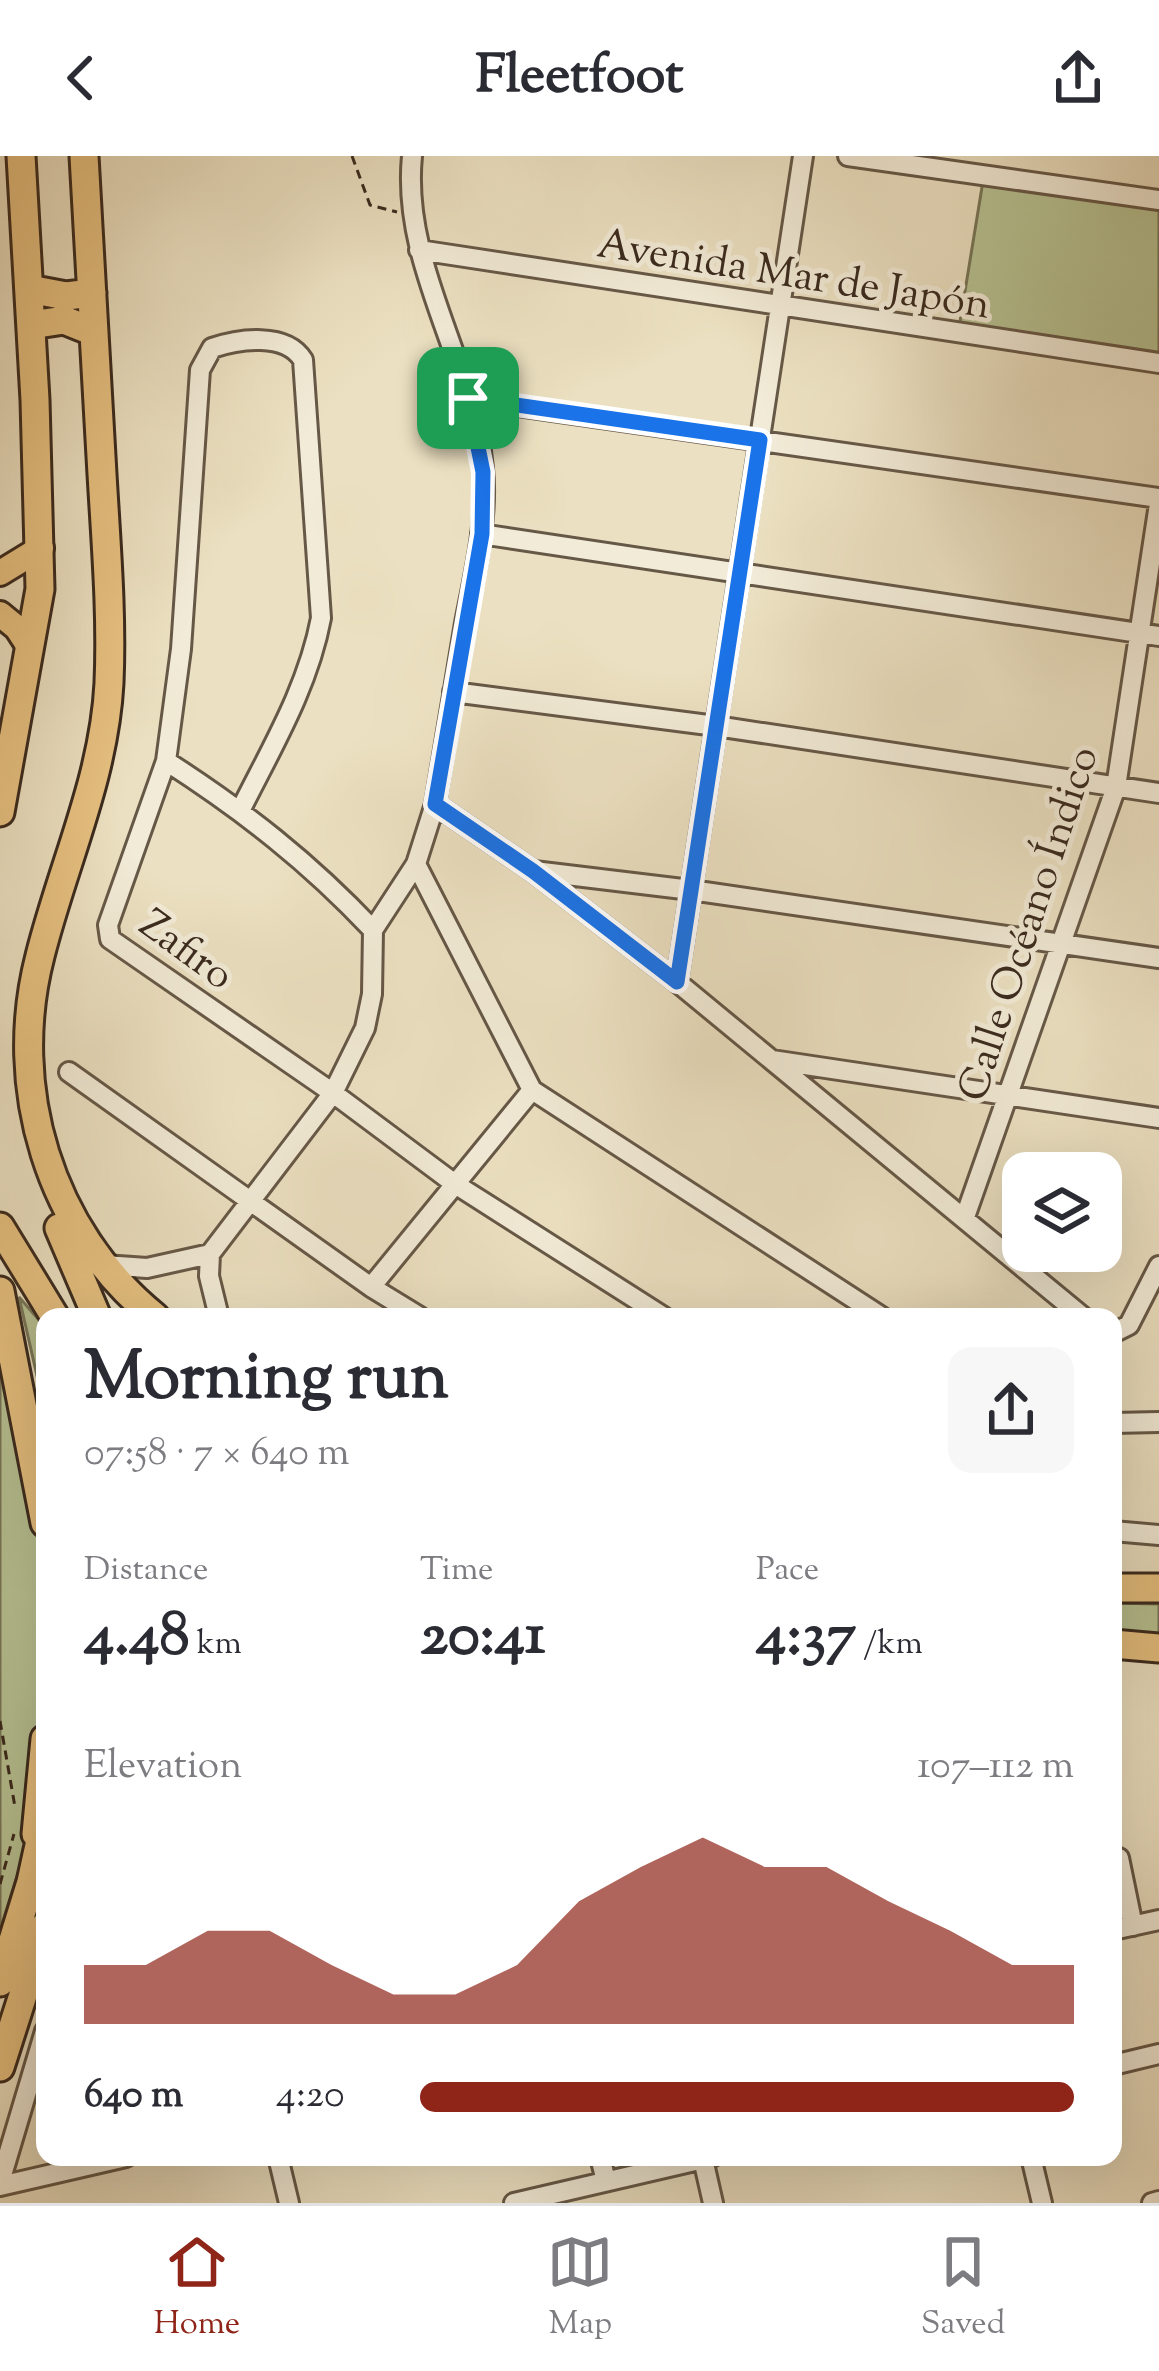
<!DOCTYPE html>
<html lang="en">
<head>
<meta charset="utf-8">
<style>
	:root { --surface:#fff; --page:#f7f7f7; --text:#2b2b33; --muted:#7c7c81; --line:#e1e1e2; --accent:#8f2418 }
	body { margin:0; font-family:"Sorts Mill Goudy",serif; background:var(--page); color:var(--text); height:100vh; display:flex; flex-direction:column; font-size:45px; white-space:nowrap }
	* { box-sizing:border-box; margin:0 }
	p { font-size:39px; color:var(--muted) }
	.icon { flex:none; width:66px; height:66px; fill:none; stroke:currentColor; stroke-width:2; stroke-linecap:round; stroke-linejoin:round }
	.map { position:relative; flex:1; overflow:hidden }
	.details { position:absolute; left:36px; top:1152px; width:1086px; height:858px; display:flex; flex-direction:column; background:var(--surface); border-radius:24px; box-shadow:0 12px 48px #0002 }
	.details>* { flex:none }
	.tools { position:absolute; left:1002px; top:996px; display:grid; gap:24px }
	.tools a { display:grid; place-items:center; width:120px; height:120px; border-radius:24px; background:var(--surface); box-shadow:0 12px 48px #0002; font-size:60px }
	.pin { position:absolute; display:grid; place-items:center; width:102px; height:102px; color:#fff; margin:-51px; border-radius:24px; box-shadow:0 6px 18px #0006 }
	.round { display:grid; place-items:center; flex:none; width:126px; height:126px; border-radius:24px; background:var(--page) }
	.summary { display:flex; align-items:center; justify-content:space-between; height:204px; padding:0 48px }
	h1 { font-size:66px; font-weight:800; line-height:90px }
	.metrics { display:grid; grid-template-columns:repeat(3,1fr); gap:18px; height:204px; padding:12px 48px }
	.metrics div { display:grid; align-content:center }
	.metrics b { font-size:60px; font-weight:800 }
	.metrics small { font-size:33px; font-weight:400 }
	.metrics p { font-size:33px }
	.chart { height:336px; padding:24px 48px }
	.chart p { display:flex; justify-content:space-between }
	.chart svg { width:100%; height:216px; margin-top:12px; fill:var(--accent); opacity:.7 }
	ul { padding:0 48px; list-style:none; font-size:39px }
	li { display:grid; grid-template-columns:192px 144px 1fr; align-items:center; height:90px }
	li i { height:30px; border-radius:15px; background:var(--accent) }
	header { display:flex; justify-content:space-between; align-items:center; height:156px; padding:0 48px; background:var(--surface); font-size:54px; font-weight:800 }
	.dock { display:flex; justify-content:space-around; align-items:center; height:168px; border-top:3px solid var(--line); background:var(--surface); font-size:33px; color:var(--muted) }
	.dock a { display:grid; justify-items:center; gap:6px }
	.dock .current { color:var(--accent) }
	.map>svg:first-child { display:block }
</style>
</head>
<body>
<header><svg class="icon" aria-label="back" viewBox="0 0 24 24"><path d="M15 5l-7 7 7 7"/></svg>Fleetfoot<svg class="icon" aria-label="share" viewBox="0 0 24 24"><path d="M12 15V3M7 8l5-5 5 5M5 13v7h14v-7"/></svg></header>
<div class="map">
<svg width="1159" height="2047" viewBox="0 0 1159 2047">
	<rect width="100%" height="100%" fill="#ebe0c1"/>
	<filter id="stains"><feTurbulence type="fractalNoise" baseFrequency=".00167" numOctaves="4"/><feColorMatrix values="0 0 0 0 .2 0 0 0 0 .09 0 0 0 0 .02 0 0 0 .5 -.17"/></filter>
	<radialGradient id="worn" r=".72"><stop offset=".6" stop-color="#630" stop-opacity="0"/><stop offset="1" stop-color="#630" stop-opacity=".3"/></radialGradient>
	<path fill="#b7c293" stroke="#787658" stroke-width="3" d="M983 25 1159 52V208L958 178Z
		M19 1141 45 1171V1255Z
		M0 1196 45 1411V1630L0 1775Z
		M1113 1447 1159 1448V1477H1113Z"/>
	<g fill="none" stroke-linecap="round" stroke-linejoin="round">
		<g stroke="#665847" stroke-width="24">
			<path id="minor" d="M848 0 1159 44
				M419 94 1159 207
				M468 243 1159 342
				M481 378 1159 480
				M453 536 716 570 1159 637
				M166 605C245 656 309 706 373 774
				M435 648 533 715 677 826 1083 1161
				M241 653C272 591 308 531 321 462L303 204C286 176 239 183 212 192L200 214 181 493 166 605 108 769 110 783 333 937 455 1028 664 1161
				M416 708 532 934 882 1161
				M534 715 691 734 1159 802
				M677 826 803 0
				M772 904 1159 962
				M69 916 371 1131 420 1161
				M965 1061 1116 631 1159 348
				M210 1098 209 1120 219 1161
				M104 1109 147 1112 210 1098 333 937 365 872 372 838 373 774 416 708 435 648C445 588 455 527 465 467 475 416 488 363 483 312 473 204 401 110 412 0
				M371 1131 532 934
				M1113 1177 1129 1169 1159 1110
				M1113 1267 1159 1266
				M1113 1375 1159 1379
				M1119 1702 1133 1770
				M1113 1774 1159 1764
				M1113 1909 1159 1898
				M278 2001 289 2047
				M600 2001 606 2025
				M1031 2001 1042 2047
				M703 2003 713 2047
				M0 2026 45 1875
				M0 2030 126 2001
				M514 2047 712 2001
				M1152 2047 1159 2045"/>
		</g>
		<g stroke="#3a2a1e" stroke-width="30">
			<path id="major" d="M0 417 41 392
				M0 458 17 472 30 492"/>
		</g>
		<g stroke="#3a2a1e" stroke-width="33">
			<path id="highway" d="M84 0C90 106 96 212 102 318 106 388 112 458 109 527 104 623 63 708 40 800 6 931 49 1075 155 1161
				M29 133 66 140 92 137
				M31 169 64 164 94 176
				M0 656 40 433 35 244 21 0
				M0 1071 55 1161
				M59 1072 97 1161
				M0 1135 45 1367
				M1113 1432H1159
				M1113 1488 1159 1492
				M36 1678 45 1583
				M0 1826 31 1726 45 1662
				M0 1911 45 1770"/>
		</g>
		<path stroke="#3a2a1e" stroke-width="3" stroke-dasharray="9 6" stroke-linecap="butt" d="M352 0 370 49 397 56
			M0 1565 15 1651
			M0 1728 14 1678"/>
		<use href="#minor" stroke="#f2ebd7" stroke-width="18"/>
		<use href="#major" stroke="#e6c080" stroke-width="24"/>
		<use href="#highway" stroke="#e6c080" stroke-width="27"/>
	</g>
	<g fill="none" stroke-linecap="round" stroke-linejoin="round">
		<g stroke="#fff" stroke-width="24">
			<path id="route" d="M468 242 760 284 677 826 533 715 435 648 482 378 483 316Z"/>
		</g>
		<use href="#route" stroke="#1a73e8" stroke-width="15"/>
	</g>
	<g text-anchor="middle" stroke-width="10" stroke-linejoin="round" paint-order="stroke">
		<g font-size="42" fill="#3a2a1e" stroke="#f2ebd7">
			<text transform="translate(794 116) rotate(9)" y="15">Avenida Mar de Japón</text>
			<text transform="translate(1026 767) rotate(-72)" y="15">Calle Océano Índico</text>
			<text transform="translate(188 792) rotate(36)" y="15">Zafiro</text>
		</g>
	</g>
	<rect width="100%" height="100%" filter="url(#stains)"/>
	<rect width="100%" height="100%" fill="url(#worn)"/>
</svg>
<div class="tools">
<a><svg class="icon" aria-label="layers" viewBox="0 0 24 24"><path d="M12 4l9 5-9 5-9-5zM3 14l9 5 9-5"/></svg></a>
</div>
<div class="pin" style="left:468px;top:242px;background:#1e9e55"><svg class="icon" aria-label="arrive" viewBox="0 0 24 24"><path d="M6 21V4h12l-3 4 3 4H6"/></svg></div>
<section class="details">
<div class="summary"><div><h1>Morning run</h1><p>07:58 · 7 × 640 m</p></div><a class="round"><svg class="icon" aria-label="share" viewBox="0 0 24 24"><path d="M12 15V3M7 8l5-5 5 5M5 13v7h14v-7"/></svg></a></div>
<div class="metrics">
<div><p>Distance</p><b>4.48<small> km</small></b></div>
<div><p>Time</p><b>20:41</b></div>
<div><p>Pace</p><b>4:37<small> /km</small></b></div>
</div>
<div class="chart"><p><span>Elevation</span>107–112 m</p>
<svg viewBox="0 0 160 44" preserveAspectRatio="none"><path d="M0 44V32L10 32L20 25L30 25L40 32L50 38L60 38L70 32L80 19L90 12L100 6L110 12L120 12L130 19L140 25L150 32L160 32V44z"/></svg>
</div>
<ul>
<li><b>640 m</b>4:20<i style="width:100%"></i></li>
</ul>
</section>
</div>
<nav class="dock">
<a class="current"><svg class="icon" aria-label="home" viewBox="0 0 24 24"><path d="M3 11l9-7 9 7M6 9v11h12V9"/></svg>Home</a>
<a><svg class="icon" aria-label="map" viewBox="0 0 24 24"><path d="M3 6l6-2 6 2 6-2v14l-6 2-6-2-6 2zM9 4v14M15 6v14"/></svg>Map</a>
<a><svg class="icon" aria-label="saved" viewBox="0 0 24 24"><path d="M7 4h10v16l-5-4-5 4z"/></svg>Saved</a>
</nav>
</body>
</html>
